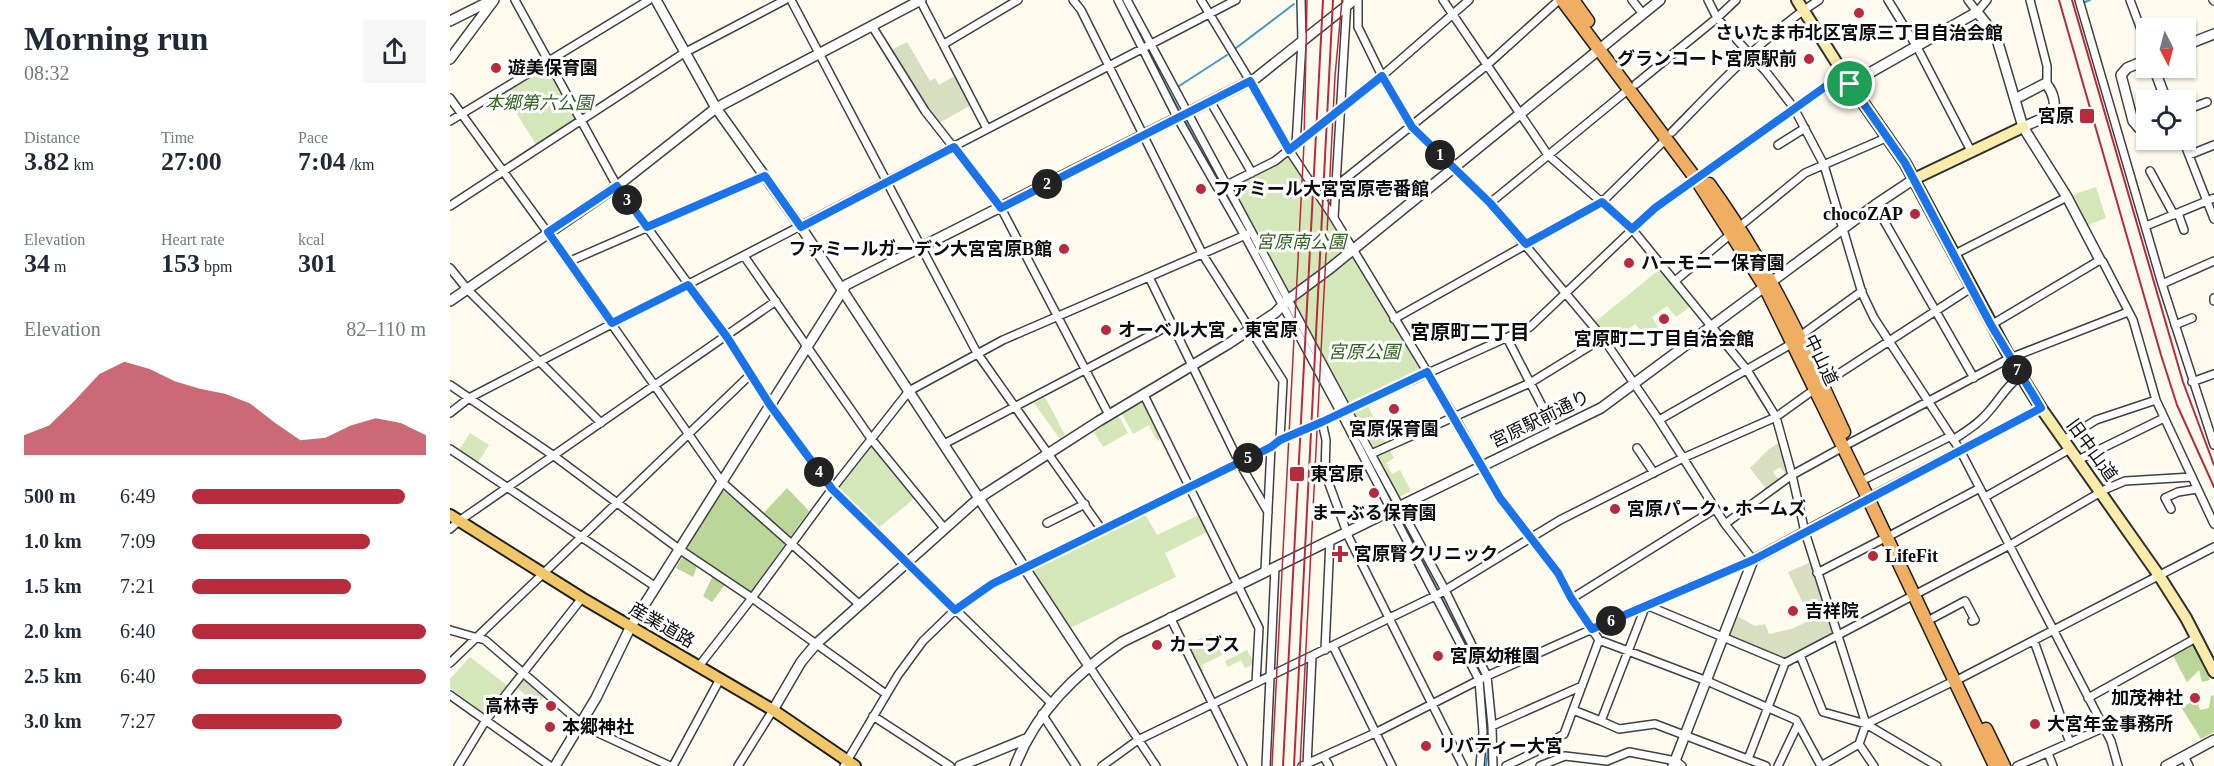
<!DOCTYPE html>
<html lang="en">
<head>
<meta charset="utf-8">
<style>
	:root { --surface:#fff; --page:#f6f6f7; --text:#1f2937; --muted:#747a83; --accent:#b72b3d }
	body { margin:0; font-family:"Times New Roman","Noto Sans JP",serif; background:var(--page); color:var(--text); height:100vh; display:flex; flex-direction:column; font-size:22px; white-space:nowrap }
	* { box-sizing:border-box; margin:0 }
	p { font-size:20px; color:var(--muted) }
	.icon { flex:none; width:33px; height:33px; fill:none; stroke:currentColor; stroke-width:2; stroke-linecap:round; stroke-linejoin:round }
	.map { position:relative; flex:1; overflow:hidden }
	.details { display:flex; flex-direction:column; background:var(--surface); width:450px }
	.details>* { flex:none }
	.needle { width:39px; rotate:174deg }
	.tools { position:absolute; left:1686px; top:18px; display:grid; gap:12px }
	.tools a { display:grid; place-items:center; width:60px; height:60px; border-radius:0px; background:var(--surface); box-shadow:0 2px 4px #0004; font-size:30px }
	.pin { position:absolute; display:grid; place-items:center; width:51px; height:51px; color:#fff; margin:-26px; border:3px solid #fff; border-radius:50%; box-shadow:0 2px 6px #0007 }
	.km { position:absolute; width:30px; height:30px; margin:-15px; border-radius:50%; background:#222; color:#fff; font-size:16px; line-height:30px; text-align:center }
	.round { display:grid; place-items:center; flex:none; width:63px; height:63px; border-radius:0px; background:var(--page) }
	.headline { display:flex; align-items:center; justify-content:space-between; height:102px; padding:0 24px }
	h1 { font-size:33px; font-weight:700; line-height:45px }
	.figures { display:grid; grid-template-columns:repeat(3,1fr); gap:9px; height:102px; padding:6px 24px }
	.figures div { display:grid; align-content:center }
	.figures b { font-size:26px; font-weight:700 }
	.figures small { font-size:16px; font-weight:400 }
	.figures p { font-size:16px }
	.chart { height:168px; padding:12px 24px }
	.chart p { display:flex; justify-content:space-between }
	.chart svg { width:100%; height:108px; margin-top:6px; fill:var(--accent); opacity:.7 }
	ul { padding:0 24px; list-style:none; font-size:20px }
	li { display:grid; grid-template-columns:96px 72px 1fr; align-items:center; height:45px }
	li i { height:15px; border-radius:8px; background:var(--accent) }
	main { display:flex; flex:1; min-height:0 }
	.map>svg:first-child { display:block }
</style>
</head>
<body>
<main>
<section class="details">
<div class="headline"><div><h1>Morning run</h1><p>08:32</p></div><a class="round"><svg class="icon" aria-label="share" viewBox="0 0 24 24"><path d="M12 15V3M7 8l5-5 5 5M5 13v7h14v-7"/></svg></a></div>
<div class="figures">
<div><p>Distance</p><b>3.82<small> km</small></b></div>
<div><p>Time</p><b>27:00</b></div>
<div><p>Pace</p><b>7:04<small> /km</small></b></div>
</div>
<div class="figures">
<div><p>Elevation</p><b>34<small> m</small></b></div>
<div><p>Heart rate</p><b>153<small> bpm</small></b></div>
<div><p>kcal</p><b>301</b></div>
</div>
<div class="chart"><p><span>Elevation</span>82–110 m</p>
<svg viewBox="0 0 160 44" preserveAspectRatio="none"><path d="M0 44V36L10 32L20 22L30 11L40 6L50 9L60 14L70 17L80 19L90 23L100 31L110 38L120 37L130 32L140 29L150 31L160 36V44z"/></svg>
</div>
<ul>
<li><b>500 m</b>6:49<i style="width:91%"></i></li>
<li><b>1.0 km</b>7:09<i style="width:76%"></i></li>
<li><b>1.5 km</b>7:21<i style="width:68%"></i></li>
<li><b>2.0 km</b>6:40<i style="width:100%"></i></li>
<li><b>2.5 km</b>6:40<i style="width:100%"></i></li>
<li><b>3.0 km</b>7:27<i style="width:64%"></i></li>
</ul>
</section>
<div class="map">
<svg width="1764" height="766" viewBox="0 0 1764 766">
	<rect width="100%" height="100%" fill="#fefaee"/>
	<path fill="#d4e7b9" d="M97 66 126 120 87 146 53 92Z
		M840 157 898 250 841 294 782 187Z
		M1646 187 1656 218 1638 225 1623 195Z
		M903 257 971 371 899 405 844 302Z
		M1210 269 1241 306 1226 317 1217 306 1202 317 1208 327 1196 336 1185 324 1161 343 1145 322Z
		M595 397 615 435 610 439 584 403Z
		M691 403 693 404 711 439 707 441 699 425 683 434 672 414Z
		M917 404 936 444 924 449 921 448 902 413 903 411Z
		M667 417 670 418 678 433 653 447 644 432Z
		M20 433 39 445 27 464 8 452Z
		M422 444 465 498 427 529 386 490Z
		M938 447 944 458 936 463 942 474 950 470 961 491 947 498 926 457 927 453Z
		M695 514 707 535 749 515 757 532 715 553 726 577 620 628 579 568Z
		M761 633 772 655 752 665 754 671H749L737 645Z
		M797 650 805 664 804 668 802 665 795 668 791 660 778 667 775 661Z
		M20 657 58 686 35 714 0 688V679Z"/>
	<path fill="#bad799" d="M337 488 359 511 300 592 280 578 262 602 253 596 263 576 247 566 243 577 226 568 271 489 308 519Z
		M1741 643 1760 680 1752 682 1749 670 1737 682 1722 654Z
		M1764 695V732L1751 739 1731 707 1747 700 1750 710 1759 708 1761 696Z"/>
	<path fill="#d7dfc0" d="M457 42 480 81 485 78 489 85 506 75 521 105 489 123 441 50Z
		M1330 442 1337 471 1336 474 1330 467 1323 472 1329 480 1316 489 1300 468 1319 449Z
		M1361 562 1383 633 1381 636 1336 660 1278 638 1287 616 1305 626 1315 624 1319 634 1341 629 1361 620 1338 572Z
		M74 676 96 695 87 705 65 686Z"/>
	<g fill="none" stroke-linecap="round" stroke-linejoin="round">
		<path stroke="#3f9bc7" stroke-width="2" d="M1635 2 1640 0
			M786 48 844 4
			M707 69 730 112
			M726 88 777 55
			M733 117 774 193
			M894 411 945 507
			M947 512 1034 679 1039 737
			M1036 766 1039 743"/>
		<g stroke="#404040" stroke-width="10">
			<path id="minor" d="M65 0 167 186 277 337 320 405 382 489 601 703
				M341 0 527 353 652 530
				M470 0 537 129
				M623 0 631 10 753 255 833 381 830 440
				M668 0 727 117 795 236 891 413 1029 680 1033 732 1030 766
				M677 0 921 454 1080 383 1153 338
				M751 0 800 81 839 150 884 218 1004 416 1050 498 1108 573 1121 599 1149 640 1257 681 1346 720 1371 766
				M993 0 1098 155 1182 229 1297 370 1326 417 1342 475 1355 532 1416 724 1409 744 1371 766
				M1182 0 1193 14
				M1258 0 1267 18 1317 73 1344 108 1374 165 1412 293 1424 318 1510 450 1661 741 1668 766
				M1438 0 1467 47 1521 151
				M1518 0 1527 12 1537 0
				M1580 0 1597 66V85
				M1629 0 1712 284 1764 445
				M1680 0 1696 43
				M1763 0 1764 1
				M422 26 475 111 551 208 659 415
				M494 44 568 0
				M1186 84 1267 18 1286 0
				M0 98 98 233 272 482 410 605
				M760 101 802 173
				M1736 110 1757 102
				M0 121 199 0
				M1222 132C1268 85 1313 36 1369 0
				M1733 140 1764 219
				M846 145 852 41 851 0
				M1328 145 1355 128
				M1739 155 1764 145
				M1700 171 1724 215
				M777 185 825 161 932 76 1019 0
				M885 187 1037 65 1109 0
				M1040 203 1179 89
				M1425 205 1524 378
				M0 206 234 53 335 0
				M1728 213 1734 230
				M884 218 897 0
				M1696 226 1764 198
				M1289 227 1355 173 1438 137
				M1503 255 1617 197
				M294 256 422 440 494 528
				M118 262 315 176
				M0 268 17 289 151 423
				M699 277 789 462 818 512
				M1225 281 1282 233
				M1712 284 1764 261
				M1764 298V301
				M944 319 1152 202 1216 139
				M1541 325 1650 260 1653 262 1683 320 1706 400 1764 524
				M1725 325 1742 318
				M1350 336 1412 291
				M1057 338 1105 431
				M1742 382 1764 374
				M1373 384 1521 288
				M0 385 104 456 229 549 302 598 436 694
				M694 395 809 628 806 683
				M0 413 19 398 786 0
				M1209 420 1343 343
				M872 422 876 440 875 473 899 538 1013 766
				M1503 440C1516 431 1530 423 1540 410 1552 396 1555 388 1571 375
				M1614 440 1646 420 1706 400
				M1400 443 1560 358 1678 312
				M494 444 722 324
				M1187 448 1204 473
				M0 449 206 587
				M921 454 995 590 1037 676 1042 726 1043 766
				M1628 460 1714 418
				M1417 478 1501 436
				M1535 497 1620 449
				M1418 498 1591 408
				M1721 509 1715 498 1728 492 1747 489
				M597 523 635 504
				M1275 524 1342 475 1393 447
				M0 529 9 521 326 301
				M1443 534 1530 488
				M815 571 821 447
				M1367 573 1435 538
				M1470 592 1560 545 1656 489 1675 481 1742 477
				M1121 599 1265 509
				M720 617 793 766
				M1483 618 1515 601 1525 620 1522 621
				M0 630 35 640 132 724
				M1584 641 1620 743
				M883 646 942 766
				M875 650 880 540
				M1350 655 1373 712 1416 724 1487 766
				M0 663 300 375
				M249 666 302 598 382 489 459 391 553 340 798 234
				M639 666 706 766
				M1511 678 1764 547
				M0 695 100 766
				M1638 698 1746 638
				M1123 710 1151 721 1196 605 1335 663
				M592 714 626 766
				M423 716 500 766
				M1151 721 1169 729 1205 724 1316 766
				M1416 724 1504 681
				M131 725 220 766
				M1042 726 1132 686
				M1409 744 1424 766
				M1598 753 1603 766
				M1734 756 1739 766
				M874 757 879 766
				M1298 759 1335 663 1464 595
				M8 766 36 720 132 598
				M223 766 270 679
				M288 766 323 710
				M394 766 448 675 473 641 505 610 542 584 821 447 830 440 1080 327 1205 208 1393 74
				M652 766 688 740 987 595 1110 520 1233 458 1326 417 1365 389
				M816 766 825 567
				M852 766 925 733 1037 676 1196 605 1303 560 1275 524 1209 420 1153 338 1040 203 961 127 932 76 908 27V0
				M857 766 862 656
				M1056 766 1085 752 1114 734 1149 640
				M1090 766 1115 756 1157 761 1179 752 1226 761 1232 766
				M1328 766 1348 724
				M1567 766 1653 728"/>
		</g>
		<g stroke="#404040" stroke-width="12">
			<path id="tertiary" d="M206 0 266 108 351 227 639 666
				M0 21 42 0
				M1736 45 1764 34
				M0 59 44 0
				M1696 60 1677 68 1671 75 1683 121 1689 128H1696
				M1704 68 1716 100
				M1400 84 1527 12 1546 36 1573 127 1617 197 1650 260
				M1565 99 1594 84 1597 85C1603 92 1607 106 1602 114L1573 127
				M0 301 167 186 266 108 471 0
				M323 710 351 662 366 644 529 498 649 421 778 344 825 313 839 299 878 270 1210 0
				M105 766 146 698 181 626 396 285 806 78 904 0
				M510 766 576 739
				M565 766C586 712 625 674 672 642L1151 408 1425 205 1464 179
				M1223 766 1303 560 1418 498
				M1716 766 1764 740"/>
		</g>
		<g stroke="#2f2f2f" stroke-width="14">
			<path id="secondary" d="M1347 0 1400 84 1455 163 1560 358 1591 408 1710 577 1736 618 1764 672
				M1464 179 1573 127"/>
		</g>
		<g stroke="#1e1e1e" stroke-width="14">
			<path id="primary" d="M0 515 132 598 323 710 405 766"/>
		</g>
		<g stroke="#1e1e1e" stroke-width="15">
			<path id="trunk" d="M1112 0 1246 179 1315 287 1418 498 1545 766
				M1123 0 1138 21
				M1259 184C1315 261 1355 346 1394 432
				M1536 729 1554 766"/>
		</g>
		<use href="#minor" stroke="#fff" stroke-width="7"/>
		<use href="#tertiary" stroke="#fff" stroke-width="9"/>
		<use href="#secondary" stroke="#fbecac" stroke-width="10"/>
		<use href="#primary" stroke="#f2c76a" stroke-width="10"/>
		<use href="#trunk" stroke="#f0ae63" stroke-width="12"/>
		<path stroke="#b72b3d" stroke-width="1.5" d="M822 766 854 143 857 0
			M850 766 885 76 892 0"/>
		<path stroke="#b72b3d" stroke-width="2" d="M1609 0 1711 355 1727 405 1764 487
			M1622 0 1733 382 1764 465
			M833 766 873 0
			M844 766 883 0"/>
	</g>
	<g fill="none" stroke-linecap="round" stroke-linejoin="round">
		<g stroke="#fff" stroke-width="12">
			<path id="route" d="M1393 74 1455 163 1541 325 1591 408 1303 560 1142 629 1121 598 1108 573 1050 498 977 372 872 422 830 440 821 447 542 584 505 610 382 489 320 405 277 337 238 285 162 323 98 232 167 186 197 227 315 176 351 227 504 147 551 208 800 81 839 150 932 76 962 127 1040 203 1076 244 1152 202 1182 229 1205 208Z"/>
		</g>
		<use href="#route" stroke="#1a73e8" stroke-width="8"/>
	</g>
	<g fill="#b72b3d" stroke="#fff" stroke-width="2">
		<circle cx="1409" cy="13" r="6"/>
		<circle cx="1359" cy="59" r="6"/>
		<circle cx="46" cy="68" r="6"/>
		<rect x="1629" y="108" width="16" height="16" rx="3"/>
		<circle cx="751" cy="189" r="6"/>
		<circle cx="1465" cy="214" r="6"/>
		<circle cx="614" cy="249" r="6"/>
		<circle cx="1179" cy="263" r="6"/>
		<circle cx="1214" cy="319" r="6"/>
		<circle cx="656" cy="330" r="6"/>
		<circle cx="944" cy="409" r="6"/>
		<rect x="839" y="466" width="16" height="16" rx="3"/>
		<circle cx="924" cy="493" r="6"/>
		<circle cx="1165" cy="509" r="6"/>
		<path d="M887 545h6v6h6v6h-6v6h-6v-6h-6v-6h6z"/>
		<circle cx="1423" cy="556" r="6"/>
		<circle cx="1343" cy="611" r="6"/>
		<circle cx="707" cy="645" r="6"/>
		<circle cx="988" cy="656" r="6"/>
		<circle cx="1745" cy="698" r="6"/>
		<circle cx="101" cy="706" r="6"/>
		<circle cx="1585" cy="724" r="6"/>
		<circle cx="100" cy="727" r="6"/>
		<circle cx="976" cy="746" r="6"/>
	</g>
	<g text-anchor="middle" stroke-width="6" stroke-linejoin="round" paint-order="stroke">
		<g font-size="18" font-weight="bold" fill="#0d0d0d" stroke="#fff" text-anchor="start">
			<text x="1409" y="39" text-anchor="middle">さいたま市北区宮原三丁目自治会館</text>
			<text x="1347" y="65" text-anchor="end">グランコート宮原駅前</text>
			<text x="58" y="74">遊美保育園</text>
			<text x="1624" y="122" text-anchor="end">宮原</text>
			<text x="763" y="195">ファミール大宮宮原壱番館</text>
			<text x="1453" y="220" text-anchor="end">chocoZAP</text>
			<text x="602" y="255" text-anchor="end">ファミールガーデン大宮宮原B館</text>
			<text x="1191" y="269">ハーモニー保育園</text>
			<text x="668" y="336">オーベル大宮・東宮原</text>
			<text x="1214" y="345" text-anchor="middle">宮原町二丁目自治会館</text>
			<text x="944" y="435" text-anchor="middle">宮原保育園</text>
			<text x="860" y="480">東宮原</text>
			<text x="1177" y="515">宮原パーク・ホームズ</text>
			<text x="924" y="519" text-anchor="middle">まーぶる保育園</text>
			<text x="904" y="560">宮原腎クリニック</text>
			<text x="1435" y="562">LifeFit</text>
			<text x="1355" y="617">吉祥院</text>
			<text x="719" y="651">カーブス</text>
			<text x="1000" y="662">宮原幼稚園</text>
			<text x="1733" y="704" text-anchor="end">加茂神社</text>
			<text x="89" y="712" text-anchor="end">高林寺</text>
			<text x="1597" y="730">大宮年金事務所</text>
			<text x="112" y="733">本郷神社</text>
			<text x="988" y="752">リバティー大宮</text>
		</g>
		<g font-size="18" font-style="italic" fill="#336220" stroke="#fff">
			<text x="89" y="109">本郷第六公園</text>
			<text x="851" y="248">宮原南公園</text>
			<text x="914" y="358">宮原公園</text>
		</g>
		<g font-size="18" fill="#0d0d0d" stroke="#fff">
			<text transform="translate(1371 360) rotate(64)" y="6">中山道</text>
			<text transform="translate(1090 419) rotate(-26)" y="6">宮原駅前通り</text>
			<text transform="translate(1642 450) rotate(54)" y="6">旧中山道</text>
			<text transform="translate(212 625) rotate(30)" y="6">産業道路</text>
		</g>
		<g font-size="20" font-weight="bold" fill="#0d0d0d" stroke="#fff">
			<text x="1020" y="339">宮原町二丁目</text>
		</g>
	</g>
</svg>
<div class="tools">
<a><svg class="needle" viewBox="-14 -14 28 28"><path d="M0-13l5 13h-10z" fill="#e53935"/><path d="M0 13l5-13h-10z" fill="#747a83"/></svg></a>
<a><svg class="icon" aria-label="locate" viewBox="0 0 24 24"><circle cx="12" cy="12" r="6"/><path d="M12 2v4M12 18v4M2 12h4M18 12h4"/></svg></a>
</div>
<div class="pin" style="left:1400px;top:84px;background:#1e9e55"><svg class="icon" aria-label="arrive" viewBox="0 0 24 24"><path d="M6 21V4h12l-3 4 3 4H6"/></svg></div>
<b class="km" style="left:990px;top:155px">1</b>
<b class="km" style="left:597px;top:184px">2</b>
<b class="km" style="left:177px;top:200px">3</b>
<b class="km" style="left:369px;top:472px">4</b>
<b class="km" style="left:798px;top:458px">5</b>
<b class="km" style="left:1161px;top:621px">6</b>
<b class="km" style="left:1567px;top:370px">7</b>
</div>
</main>
</body>
</html>
